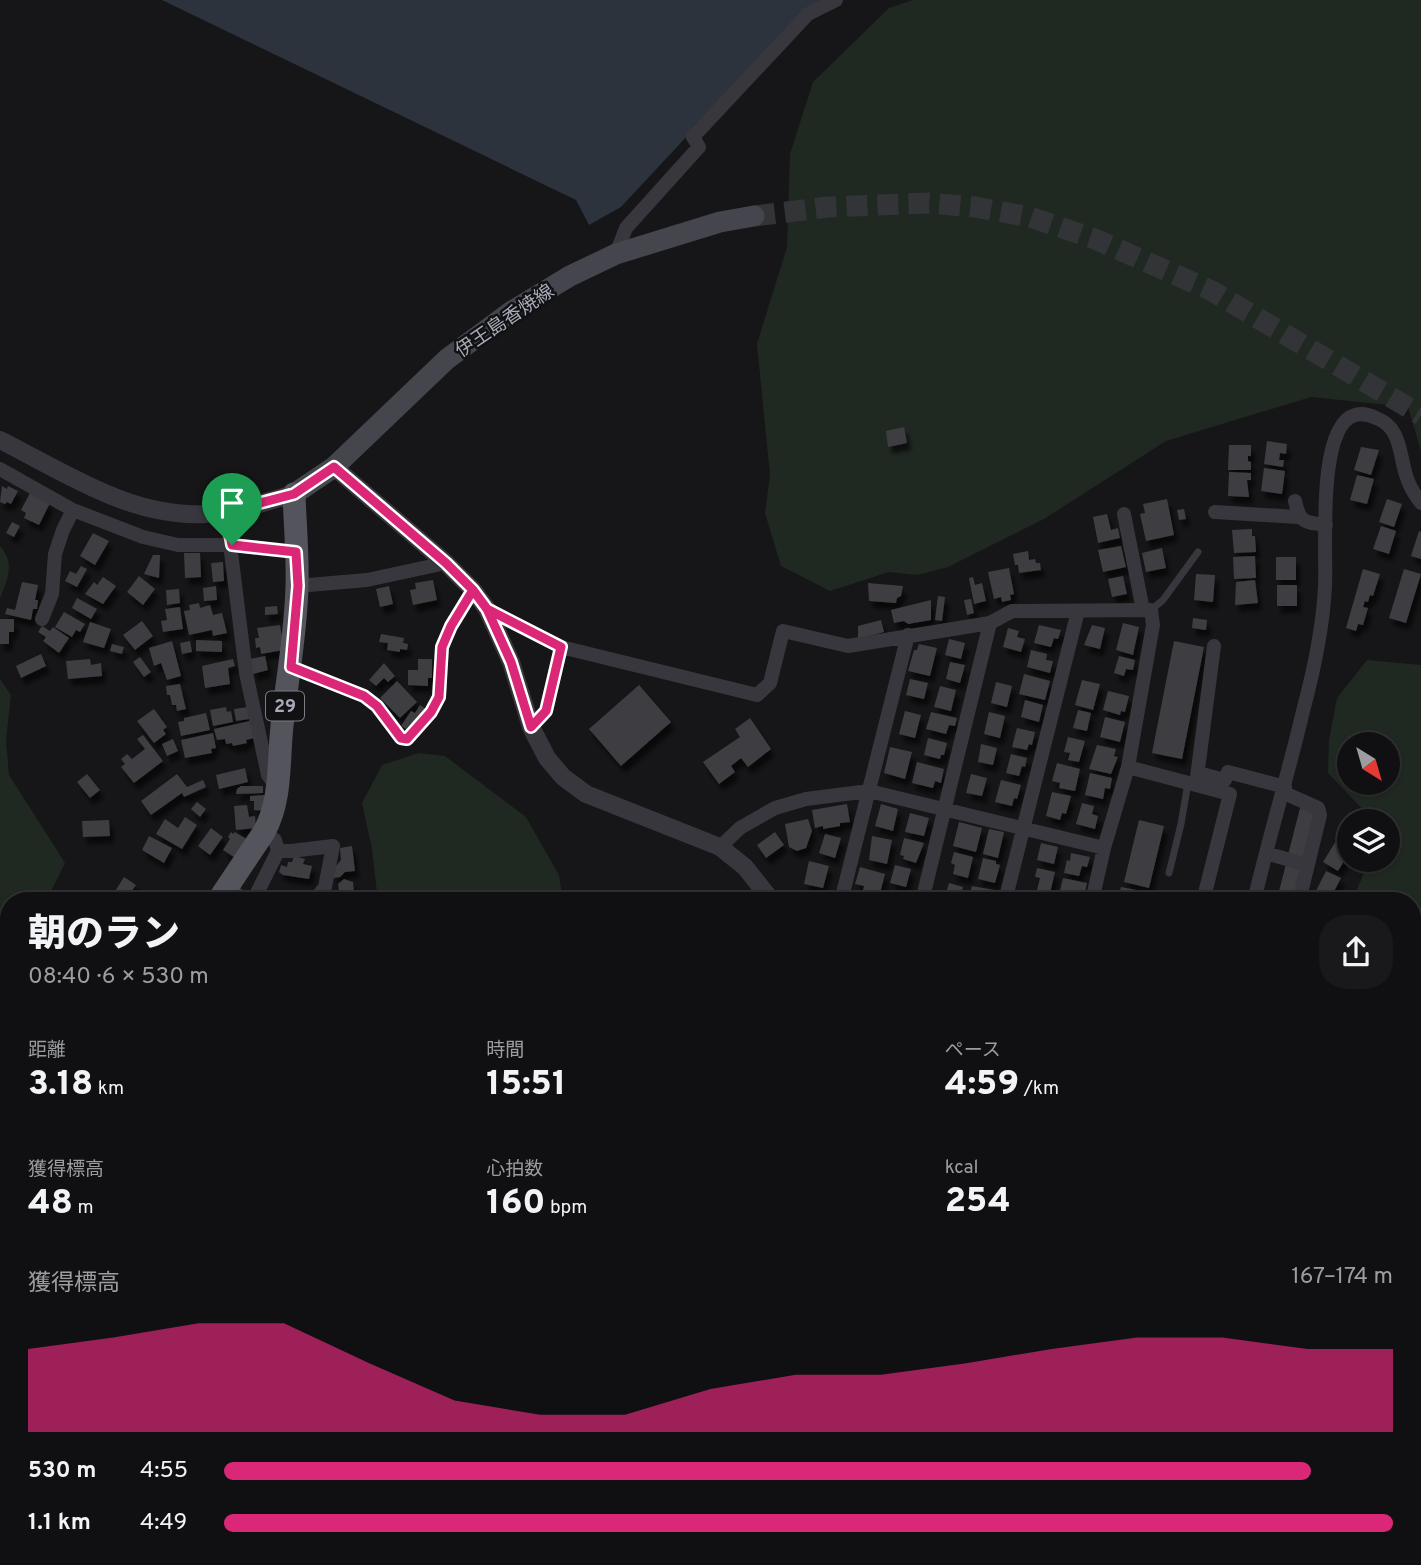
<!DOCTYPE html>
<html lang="ja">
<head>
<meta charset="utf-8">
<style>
	:root { --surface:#101012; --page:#19191b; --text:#f1f3f6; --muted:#9c9d9f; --line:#303032; --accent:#db2777 }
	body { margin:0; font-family:Overpass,"Noto Sans JP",sans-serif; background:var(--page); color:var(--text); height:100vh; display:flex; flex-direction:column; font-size:26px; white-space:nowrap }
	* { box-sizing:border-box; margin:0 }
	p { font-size:23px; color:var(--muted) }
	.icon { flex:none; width:38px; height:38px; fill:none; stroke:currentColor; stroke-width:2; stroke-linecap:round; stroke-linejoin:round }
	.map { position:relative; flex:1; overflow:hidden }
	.drawer { position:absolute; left:0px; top:892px; width:1421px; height:674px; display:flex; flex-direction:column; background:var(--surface); border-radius:28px 28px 0 0; box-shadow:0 2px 5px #0004,0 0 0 2px var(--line) }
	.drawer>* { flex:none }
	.needle { width:46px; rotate:143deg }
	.tools { position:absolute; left:1337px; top:732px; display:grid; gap:14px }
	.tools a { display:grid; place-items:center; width:63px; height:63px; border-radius:50%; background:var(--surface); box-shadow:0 2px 5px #0004,0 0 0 2px var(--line); font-size:35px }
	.pin { position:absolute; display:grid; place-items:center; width:60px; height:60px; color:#fff; margin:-72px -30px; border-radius:50% 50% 50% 0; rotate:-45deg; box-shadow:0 0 7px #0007 }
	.pin .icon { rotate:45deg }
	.round { display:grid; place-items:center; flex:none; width:74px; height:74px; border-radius:28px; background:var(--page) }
	.summary { display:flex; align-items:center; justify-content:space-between; height:119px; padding:0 28px }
	h1 { font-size:38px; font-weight:800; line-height:52px }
	.metrics { display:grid; grid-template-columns:repeat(3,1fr); gap:10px; height:119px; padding:7px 28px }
	.metrics div { display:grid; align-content:center }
	.metrics b { font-size:35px; font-weight:800 }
	.metrics small { font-size:19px; font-weight:400 }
	.metrics p { font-size:19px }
	.chart { height:196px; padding:14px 28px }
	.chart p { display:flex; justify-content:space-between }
	.chart svg { width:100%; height:126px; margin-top:7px; fill:var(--accent); opacity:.7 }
	ul { padding:0 28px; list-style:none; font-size:23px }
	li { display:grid; grid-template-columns:112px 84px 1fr; align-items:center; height:52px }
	li i { height:18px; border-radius:9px; background:var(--accent) }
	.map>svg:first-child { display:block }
</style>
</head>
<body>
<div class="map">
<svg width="1421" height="1565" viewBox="0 0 1421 1565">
	<defs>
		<filter id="shadow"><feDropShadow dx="4" dy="7" stdDeviation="2" flood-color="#0009"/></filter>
	</defs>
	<rect width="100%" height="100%" fill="#161618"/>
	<path fill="#202822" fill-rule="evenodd" d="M913 0H1421V451L1408 407 1311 397 1166 441 1044 519 948 567 917 575 889 572 830 591 781 566 765 513 770 475 757 344 787 247 790 154 813 82 889 8Z
		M0 546C15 563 8 579 0 598Z
		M1367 660 1421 665V1565H37L38 1558H1412V901H1352L1370 859H1388V821H1374L1328 773 1329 740 1337 698ZM1349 744H1388V782H1349Z
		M0 679 11 695 6 740 9 775 65 863 46 901H9V916L0 919Z
		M419 753 445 756 526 817 559 875 563 901H378L372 849 362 803 382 765Z"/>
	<path fill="#2c333c" d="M162 0H830L800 15 621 207 589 225 576 200Z"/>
	<path fill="#3e3e42" filter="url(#shadow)" d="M904 427 907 443 888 447 886 431Z
		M1267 441 1287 444 1286 454 1280 453 1279 460H1284L1283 467 1264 464Z
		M1229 445H1251V456H1248V461L1251 462V470H1228Z
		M1361 447 1379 450 1371 475 1354 470Z
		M1264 468 1285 471 1282 494 1261 491Z
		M1229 472 1251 473V480H1247L1249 497 1228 496Z
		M1357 475 1374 479 1367 504 1350 500Z
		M2 486 7 489 8 486 18 491 11 504 7 502 5 504 0 502Z
		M30 493 50 503 39 525 24 518 26 513 21 510Z
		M1167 499 1174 535 1146 541 1140 514 1145 513 1143 504Z
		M1387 499 1402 504 1394 527 1379 522Z
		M1184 509 1186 519 1179 520 1177 510Z
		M1107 514 1111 530 1118 528 1120 538 1098 543 1093 517Z
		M12 522 20 526 14 537 6 533Z
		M1381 526 1396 531 1389 554 1373 549Z
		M1252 529V536H1255L1256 552 1234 553 1232 530Z
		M1419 531 1421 532V559L1411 556Z
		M93 533 109 541 95 565 80 556Z
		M1121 546 1126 567 1103 572 1098 550Z
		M1162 548 1166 568 1146 572 1142 553Z
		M1028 551 1029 560 1035 559 1036 563H1040L1041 570 1019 573 1018 565H1015L1013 554Z
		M184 553H200L201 577 185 578Z
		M153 555H160L159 578 144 574Z
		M1255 556 1256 578 1234 579 1233 557Z
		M1276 557H1296V580H1276Z
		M223 562 224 581 213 582 211 563Z
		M81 566 87 569 77 587 65 581 70 571 76 574Z
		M1009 568 1014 594 1010 595 1011 600 1002 602 1001 597 994 599 988 572Z
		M1363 569 1380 574 1373 596 1370 595 1368 602 1365 601 1363 607 1368 608 1363 625 1358 624 1356 631 1346 628Z
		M1404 569 1421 574 1406 623 1389 618Z
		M1196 574 1215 575 1213 602 1194 600Z
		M139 576 155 589 143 605 127 592Z
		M1123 576 1127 594 1112 597 1108 579Z
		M103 577 116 586 103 604 85 594 94 582 97 585Z
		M973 577 975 585 982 583 986 601 974 604 969 578Z
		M433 580 437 600 413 605 410 590 416 589 415 583Z
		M1255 580 1258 603 1235 605 1236 582Z
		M22 582 38 585 35 600H38L37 609H33L31 620 5 614 7 608 15 610Z
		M868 583 903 586 901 596 897 598 896 603 869 601Z
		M1277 585H1297V606H1277Z
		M216 586 217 600 204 601 203 588Z
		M389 586 393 604 380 607 376 589Z
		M179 589 180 603 167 605 166 590Z
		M938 596 945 597 942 621 935 620Z
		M77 598 97 609 91 619 72 608Z
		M971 599 974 613 967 615 964 600Z
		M931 600V620L908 624 904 621 894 623 891 610Z
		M199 603 200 608 210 605 213 615 222 613 227 633 213 636 212 630 189 635 184 611 190 610 189 605Z
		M277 606 278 614 265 615V607Z
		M180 607 183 629 163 632 161 621 167 620 165 609Z
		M64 612 85 624 80 632 76 630 72 637 55 627Z
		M1193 618 1207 620 1206 630 1192 628Z
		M0 619H14V632H9V644H0Z
		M881 620 884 632 858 639V626Z
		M142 621 153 636 135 650 123 635Z
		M90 622 111 629 104 648 83 642Z
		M1123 623 1139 627 1133 655 1116 650Z
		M280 625 284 650 261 654 260 647 256 648 255 638H259L257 628Z
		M1039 625 1061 630 1058 639 1054 638 1051 647 1034 643Z
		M1092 625 1105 628 1100 649 1084 645Z
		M42 626 50 631 53 627 69 638 59 653 43 641 46 637 38 632Z
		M1008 628 1019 631 1017 637 1025 639 1021 652 1003 647Z
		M381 634 404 638 403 643 408 644 407 650 400 649V652L387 650 388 643 379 642Z
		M949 639 965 643 961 659 945 655Z
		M196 640 222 641V652L196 651Z
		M172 641 181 676 167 680 161 663 154 666 149 648Z
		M190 641 192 652 182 654 180 643Z
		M1174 641 1204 647 1182 759 1152 753Z
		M112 644 124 647 122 654 110 651Z
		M919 644 937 648 930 676 908 671 914 650H917Z
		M1031 650 1047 654 1046 660 1053 661 1050 673 1027 667Z
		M41 654 46 666 21 678 16 666Z
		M265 656 268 670 253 674 250 659Z
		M1119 656 1135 660 1133 670 1126 669 1124 676 1114 673Z
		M140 657 151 672 144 677 133 662Z
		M90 659 91 665 101 663 102 676 68 679 66 661Z
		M233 659 235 666 228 668 230 684 205 688 202 666Z
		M418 659H432V678H428V686L408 685V670H418Z
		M950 662 965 665 960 683 946 679Z
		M384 663 395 676 388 682 384 678 376 686 369 680Z
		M1024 674 1050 681 1045 700 1019 694Z
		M910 679 928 683 924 699 906 695Z
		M1082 680 1100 684 1093 710 1075 705Z
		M397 681 417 702 400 718 380 698Z
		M996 682 1012 686 1007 707 991 703Z
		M180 684 186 709 177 711 176 705H172L170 695H167L166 686Z
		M639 685 671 722 621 766 589 729Z
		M940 686 956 690 951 711 934 707Z
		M1108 691 1129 696 1125 712 1121 711 1120 715 1103 710Z
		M1025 700 1043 705 1039 722 1021 717Z
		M420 705 426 709 414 725 411 723 406 729 401 726 411 711 415 713Z
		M226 707 227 712 231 711 233 722 213 726 210 710Z
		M248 707 249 719 236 721 234 709Z
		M154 709 167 727 163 730 166 734 154 743 137 721Z
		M1078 710 1091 713 1087 731 1073 728Z
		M905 711 921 715 915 738 899 734Z
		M931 712 957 718 955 726 949 725 946 734 926 729Z
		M989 712 1005 716 1000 738 984 734Z
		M206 713 210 730 181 736 178 722 184 721V718Z
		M1105 717 1125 722 1120 742 1100 737Z
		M750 718 771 749 748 767 741 758 731 766 735 772 719 784 703 762 740 737 735 729Z
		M250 721 254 738 246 740 247 743 233 746 232 743 226 744 225 739 217 740 214 729Z
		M1017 728 1035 732 1032 745 1029 744 1027 750 1012 747Z
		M213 733 216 748 211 749 212 753 185 758 181 740Z
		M143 735 163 761 134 783 121 767 125 764 121 759 127 754 132 759 145 749 137 739Z
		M1068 737 1085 741 1079 762 1068 760 1070 753 1064 752Z
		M928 738 947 743 944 755H941L940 759 924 755Z
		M173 739 178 751 167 756 162 744Z
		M981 744 997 748 993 765 978 762Z
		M1097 745 1116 749 1114 756 1118 757 1111 774 1089 769Z
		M890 747 912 752 905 779 884 773Z
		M1011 754 1027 758 1025 767 1022 766 1019 776 1006 773Z
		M917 762 944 769 941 783 935 781 933 788 912 783Z
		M1057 763 1080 769 1075 791 1059 788 1060 783 1052 781Z
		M245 768 248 782 219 789 216 775Z
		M1090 773 1112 778 1110 789 1105 788 1103 799 1085 795Z
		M87 774 100 790 90 798 77 782Z
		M177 774 187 787 203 780 206 787 184 797 182 793 151 815 141 801Z
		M971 774 987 778 982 796 966 793Z
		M1001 780 1021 785 1017 799 1014 798 1012 806 995 802Z
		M241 786H263V793L236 794 237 789Z
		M1052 792 1071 796 1066 814 1062 813 1060 820 1046 816Z
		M265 795V811L254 810V801H250V796Z
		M197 802 206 809 200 817 191 809Z
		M1082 803 1094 806 1092 814 1098 816 1095 829 1076 824Z
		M847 804 850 822 840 823V826L823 829V826L815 828 812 810Z
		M881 804 898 809 893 831 875 826Z
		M247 805 249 817 255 816 256 828 236 830 234 806Z
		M1300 808 1316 812 1304 859 1288 855Z
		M910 813 929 818 924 836 905 832Z
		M185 817 197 825 182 849 156 834 165 819 178 828Z
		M808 819 812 831 806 848 797 851 789 847 785 824Z
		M109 820 110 836 83 837 82 821Z
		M1139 820 1164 826 1149 888 1124 882Z
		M1349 820V853L1338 871 1323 862Z
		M959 822 982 828 976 852 953 846Z
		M211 828 223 837 210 855 198 846Z
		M989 829 1004 832 998 858 983 854Z
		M231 832 233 834 235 832 248 840 237 859 223 850 230 839 228 837Z
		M775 832 784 845 766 858 757 845Z
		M825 834 841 838 835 858 819 853Z
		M149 836 172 848 164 863 142 850Z
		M872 836 892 840 887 864 869 860Z
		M904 838 924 843 916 863 903 859 904 856 900 855Z
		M1041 843 1058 847 1054 864 1037 860Z
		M352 846 355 871 345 872 340 877 333 878 335 867 341 860 340 848Z
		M954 852 973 857 968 878 953 874 955 865 951 863Z
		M1071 853 1090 857 1087 867 1082 866 1079 876 1064 873 1067 860 1070 861Z
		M294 856 305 859 303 864 312 866 309 879 283 875 279 872 281 865 287 867 288 862H292Z
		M983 858 996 861V864L1000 865 995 883 978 879Z
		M809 861 829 866 823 888 804 884Z
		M1286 864 1302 868 1293 901 1277 899Z
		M895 865 911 869 906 887 890 883Z
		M860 867 885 874 878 901 864 900 867 891 863 890 864 886 855 884Z
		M1037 868 1055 872 1050 893 1037 890 1040 878 1035 877Z
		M1326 871 1341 878 1329 901H1320L1313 897Z
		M124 877 136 885 125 901H117L111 898Z
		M1063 878 1087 883 1084 898 1075 897 1074 901 1058 899Z
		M344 879 353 882 354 893 351 894V900H345V895L340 896 338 884Z
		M949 883 963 887 960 901 944 900Z
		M972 886 994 890 992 900 968 901Z
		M1121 887 1146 892 1144 901H1117Z
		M240 888 251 895 247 901H230Z
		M811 890 830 893 828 901H809Z
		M140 893 159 901H138Z
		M891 893 906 897 905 901H889Z
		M0 1059 9 1068 7 1083 0 1076Z
		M9 1290V1309L0 1314V1295Z
		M9 1338V1365L0 1368V1341Z
		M6 1371 9 1375V1390L4 1393 9 1400 2 1403 0 1402V1375Z
		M0 1408 9 1410V1427L0 1429Z
		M0 1552 9 1554V1558L13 1559 12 1565H0Z"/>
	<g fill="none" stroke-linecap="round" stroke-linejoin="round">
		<path stroke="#333438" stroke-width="21" stroke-dasharray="21 10" stroke-linecap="butt" d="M754 216 828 207 929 203 975 207 1030 217 1095 239 1212 291 1421 415"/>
		<path stroke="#333438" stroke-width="23" stroke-dasharray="23 11" stroke-linecap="butt" d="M0 1233 9 1220"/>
		<path stroke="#37373d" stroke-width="7" d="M1151 610 1163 600 1198 552
			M1169 873 1181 824 1188 783"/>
		<path stroke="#37373d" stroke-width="14" d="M616 254 626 228 699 147 693 137 808 14 836 0
			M0 469 73 510 143 537 178 545H232L296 552
			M1295 501C1300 523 1304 522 1326 525
			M226 512 246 673 268 775 277 787
			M1215 512 1298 517
			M1124 514 1143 610
			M297 586 367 580 446 563
			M487 609 561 647 757 695 770 683 783 631 848 646 990 623 1012 611 1151 610 1153 625 1128 767 1104 848 1092 901
			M42 619 52 594 55 554 63 530 73 510
			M291 667 364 696 377 707 401 738 407 739 431 712 439 697 442 647 451 626 473 590
			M531 727 546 711 561 647
			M1128 767 1230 794 1203 901
			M1198 773 1225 780 1228 772 1285 787
			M1196 785 1214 646
			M1282 792 1318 808 1320 815 1299 901
			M720 847 740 828 775 808 806 799 869 791 1104 848
			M278 851H291L333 846 325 887 314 901
			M1266 853 1307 865
			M253 901 278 851 275 840 264 832
			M841 901 908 635
			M922 901 990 623
			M1005 901 1078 611
			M1254 901C1269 837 1288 775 1303 711 1314 670 1323 629 1325 586 1327 553 1316 426 1355 415 1362 413 1370 415 1376 418 1401 427 1399 453 1406 475 1409 486 1414 494 1421 503
			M0 1127 9 1132
			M0 1322 9 1318
			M1412 1473 1421 1465"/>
		<path stroke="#37373d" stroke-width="18" d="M0 440C64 472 131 518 205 514 236 512 265 502 294 494
			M334 467 446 563 473 590 487 609 511 662 531 727 547 758 563 777 586 794 720 847 745 867 772 901
			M1412 1288 1421 1283
			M1412 1400 1421 1378
			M0 1452 9 1451
			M1011 1565 1020 1558"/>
		<path stroke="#45464d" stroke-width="21" d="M294 494 334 467 447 359 512 311 570 276 616 254 720 222 754 216"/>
		<path stroke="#53545c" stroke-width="23" d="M218 901 264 832C282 799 278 762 282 726 287 679 296 633 297 586 298 556 295 525 294 494"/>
	</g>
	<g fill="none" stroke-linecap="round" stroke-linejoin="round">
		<g stroke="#fff" stroke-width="14">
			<path id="route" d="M232 545 296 552 298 586 291 667 364 696 377 706 401 738 407 739 431 712 439 697 442 647 451 626 473 590 487 609 561 647 546 711 531 727 511 662 487 609 473 590 446 563 334 467 294 494 226 512 232 545"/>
		</g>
		<use href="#route" stroke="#db2777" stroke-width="9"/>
	</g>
	<g text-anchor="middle" stroke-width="5" stroke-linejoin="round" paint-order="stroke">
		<rect fill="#111113" stroke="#7b7d86" stroke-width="2" x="266" y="691.5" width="38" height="29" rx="5"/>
		<g font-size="18" font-weight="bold" fill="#a8abb8">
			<text x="285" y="712">29</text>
		</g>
		<g font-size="19" fill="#a8abb8" stroke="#111113">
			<text transform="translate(504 320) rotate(-34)" y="7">伊王島香焼線</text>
		</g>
	</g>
</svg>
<div class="tools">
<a><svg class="needle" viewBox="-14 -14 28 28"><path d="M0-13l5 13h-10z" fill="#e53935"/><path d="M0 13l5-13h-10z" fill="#9c9d9f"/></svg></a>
<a><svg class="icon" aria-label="layers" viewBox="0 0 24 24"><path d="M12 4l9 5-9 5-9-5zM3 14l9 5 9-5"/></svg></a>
</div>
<div class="pin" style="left:232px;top:545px;background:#1e9e55"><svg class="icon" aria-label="arrive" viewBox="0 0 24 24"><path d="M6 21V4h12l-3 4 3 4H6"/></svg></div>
<section class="drawer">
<div class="summary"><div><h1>朝のラン</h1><p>08:40 · 6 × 530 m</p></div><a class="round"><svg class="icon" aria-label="share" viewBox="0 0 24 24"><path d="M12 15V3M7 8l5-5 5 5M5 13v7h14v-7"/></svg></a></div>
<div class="metrics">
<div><p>距離</p><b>3.18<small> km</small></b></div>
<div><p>時間</p><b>15:51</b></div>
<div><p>ペース</p><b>4:59<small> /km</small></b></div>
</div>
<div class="metrics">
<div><p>獲得標高</p><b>48<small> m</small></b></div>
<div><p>心拍数</p><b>160<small> bpm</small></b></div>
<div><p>kcal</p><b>254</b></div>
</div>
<div class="chart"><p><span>獲得標高</span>167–174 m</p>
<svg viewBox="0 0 160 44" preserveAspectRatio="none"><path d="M0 44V15L10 11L20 6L30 6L40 20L50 33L60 38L70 38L80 29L90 24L100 24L110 20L120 15L130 11L140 11L150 15L160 15V44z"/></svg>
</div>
<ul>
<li><b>530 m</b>4:55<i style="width:93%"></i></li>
<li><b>1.1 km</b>4:49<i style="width:100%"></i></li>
</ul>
</section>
</div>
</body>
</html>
